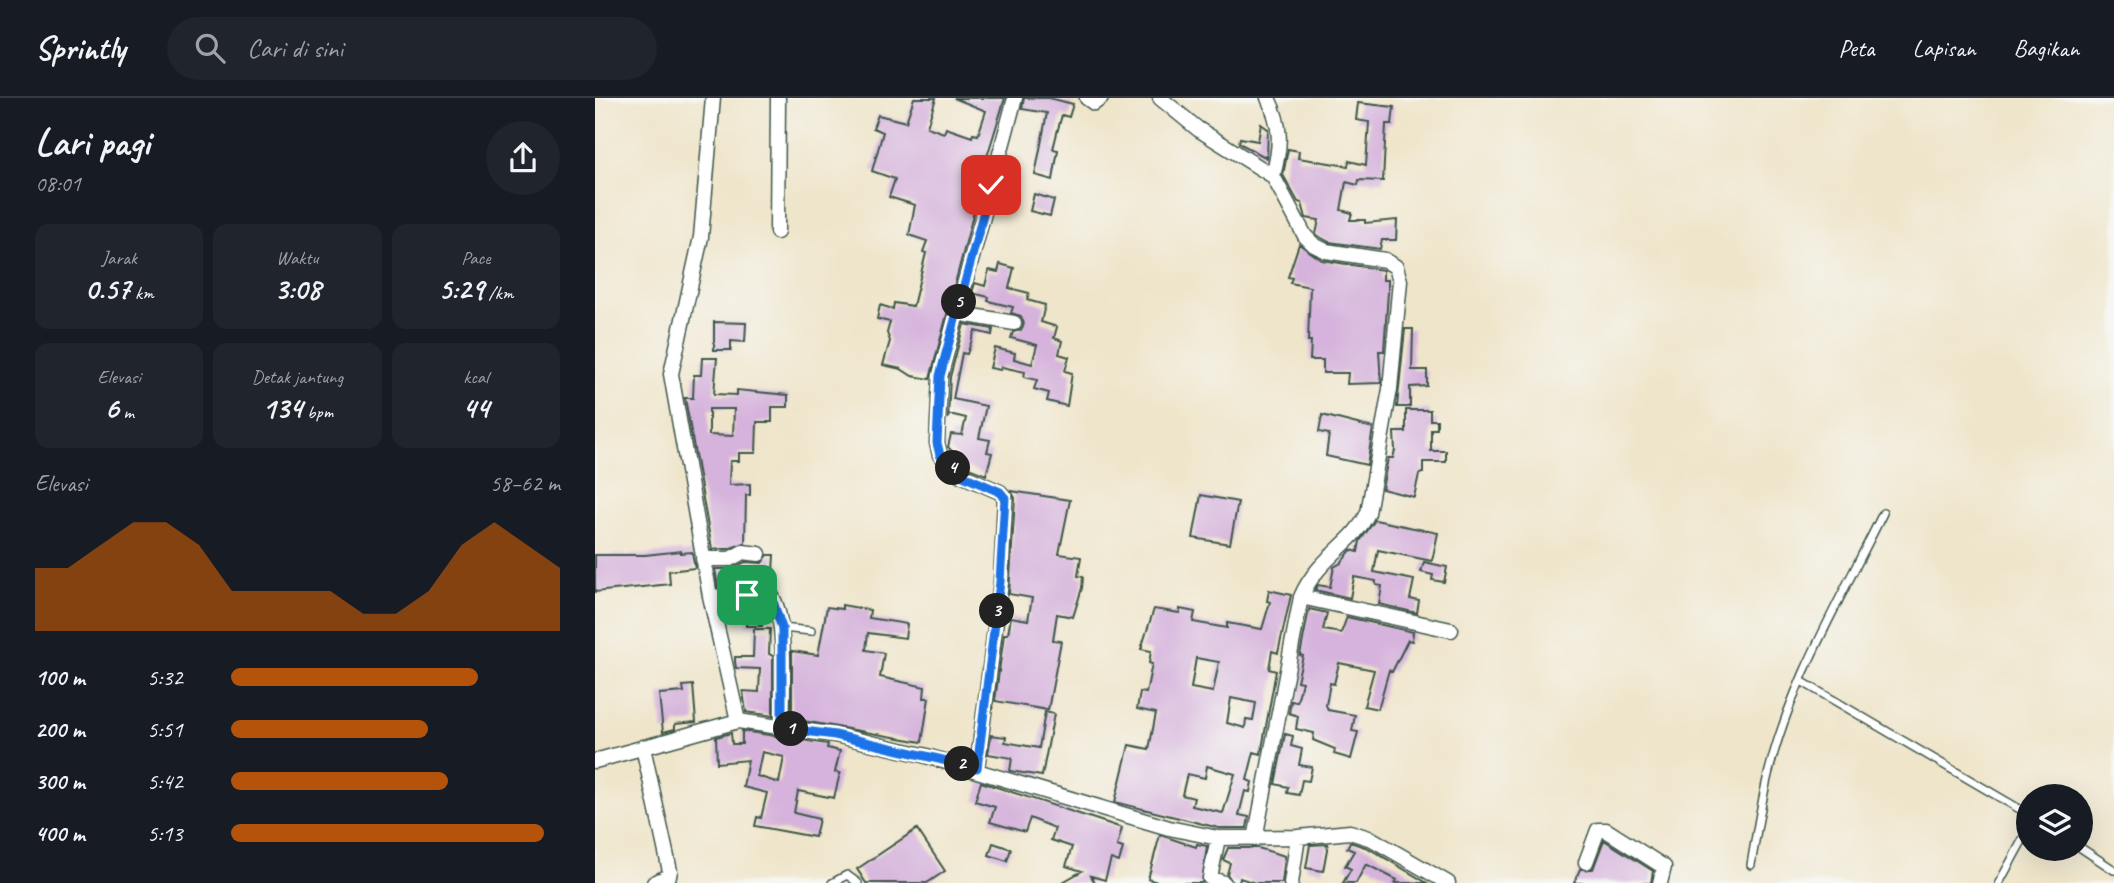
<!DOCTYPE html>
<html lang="id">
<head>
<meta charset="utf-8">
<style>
	:root { --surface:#171b24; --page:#20242c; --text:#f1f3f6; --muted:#9ea1a6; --line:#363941; --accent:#b45309 }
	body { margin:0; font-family:Caveat,sans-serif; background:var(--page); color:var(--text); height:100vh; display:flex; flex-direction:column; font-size:26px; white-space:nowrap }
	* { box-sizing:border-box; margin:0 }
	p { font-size:23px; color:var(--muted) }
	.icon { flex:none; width:38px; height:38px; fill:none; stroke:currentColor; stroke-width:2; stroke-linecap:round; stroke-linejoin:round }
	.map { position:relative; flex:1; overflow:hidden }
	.panel { display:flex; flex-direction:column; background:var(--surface); width:595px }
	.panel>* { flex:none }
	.buttons { position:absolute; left:1421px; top:686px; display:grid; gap:14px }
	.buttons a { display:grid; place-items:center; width:77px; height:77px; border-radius:50%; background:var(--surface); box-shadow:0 7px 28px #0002; font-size:35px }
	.pin { position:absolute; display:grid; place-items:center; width:60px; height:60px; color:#fff; margin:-30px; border-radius:14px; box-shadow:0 4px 10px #0006 }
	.km { position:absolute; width:35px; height:35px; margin:-18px; border-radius:50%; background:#222; color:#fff; font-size:19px; line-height:35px; text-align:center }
	.round { display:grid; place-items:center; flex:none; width:74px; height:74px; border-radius:37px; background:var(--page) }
	.summary { display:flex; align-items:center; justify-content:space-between; height:119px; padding:0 35px }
	h1 { font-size:38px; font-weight:600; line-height:52px }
	.stats { display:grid; grid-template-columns:repeat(3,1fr); gap:10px; height:119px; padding:7px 35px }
	.stats div { display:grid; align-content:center; border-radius:14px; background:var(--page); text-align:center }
	.stats b { font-size:30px; font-weight:600 }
	.stats small { font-size:19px; font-weight:400 }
	.stats p { font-size:19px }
	.chart { height:196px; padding:14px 35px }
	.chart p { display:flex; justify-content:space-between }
	.chart svg { width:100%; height:126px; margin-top:7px; fill:var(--accent); opacity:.7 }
	ul { padding:0 35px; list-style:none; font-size:23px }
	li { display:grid; grid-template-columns:112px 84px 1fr; align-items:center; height:52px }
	li i { height:18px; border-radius:9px; background:var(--accent) }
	header { display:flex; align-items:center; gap:42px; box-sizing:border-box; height:98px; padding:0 35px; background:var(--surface); border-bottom:2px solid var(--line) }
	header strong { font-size:33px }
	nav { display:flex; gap:38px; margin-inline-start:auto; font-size:24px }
	.search { width:490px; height:63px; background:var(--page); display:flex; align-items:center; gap:18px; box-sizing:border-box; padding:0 24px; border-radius:38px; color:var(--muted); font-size:26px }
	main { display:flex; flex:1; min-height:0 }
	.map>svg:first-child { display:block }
</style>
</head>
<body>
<header>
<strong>Sprintly</strong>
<div class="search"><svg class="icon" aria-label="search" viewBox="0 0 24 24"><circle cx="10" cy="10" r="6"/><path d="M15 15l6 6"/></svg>Cari di sini</div>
<nav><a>Peta</a><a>Lapisan</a><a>Bagikan</a></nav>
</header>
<main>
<section class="panel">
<div class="summary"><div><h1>Lari pagi</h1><p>08:01</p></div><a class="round"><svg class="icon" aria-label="share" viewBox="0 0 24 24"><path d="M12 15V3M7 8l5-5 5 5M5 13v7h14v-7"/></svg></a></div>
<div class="stats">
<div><p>Jarak</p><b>0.57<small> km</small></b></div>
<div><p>Waktu</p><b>3:08</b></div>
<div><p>Pace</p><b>5:29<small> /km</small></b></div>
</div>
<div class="stats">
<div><p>Elevasi</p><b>6<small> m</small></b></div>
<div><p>Detak jantung</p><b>134<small> bpm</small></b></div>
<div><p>kcal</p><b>44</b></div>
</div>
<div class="chart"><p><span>Elevasi</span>58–62 m</p>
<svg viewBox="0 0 160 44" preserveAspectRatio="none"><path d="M0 44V22L10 22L20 14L30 6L40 6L50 14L60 30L70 30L80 30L90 30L100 38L110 38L120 30L130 14L140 6L150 14L160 22V44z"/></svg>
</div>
<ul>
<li><b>100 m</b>5:32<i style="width:75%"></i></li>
<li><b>200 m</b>5:51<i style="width:60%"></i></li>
<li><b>300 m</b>5:42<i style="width:66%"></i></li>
<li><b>400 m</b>5:13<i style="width:95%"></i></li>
</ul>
</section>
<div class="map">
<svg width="1519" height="785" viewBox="0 0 1519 785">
	<rect width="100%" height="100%" fill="#f6f6f2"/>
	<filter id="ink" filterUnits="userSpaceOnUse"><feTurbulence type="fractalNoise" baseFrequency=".0143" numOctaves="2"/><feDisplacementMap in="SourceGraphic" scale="14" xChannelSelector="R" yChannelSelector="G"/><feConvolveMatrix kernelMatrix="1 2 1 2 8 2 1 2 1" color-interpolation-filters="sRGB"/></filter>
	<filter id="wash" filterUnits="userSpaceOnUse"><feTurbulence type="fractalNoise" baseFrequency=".00686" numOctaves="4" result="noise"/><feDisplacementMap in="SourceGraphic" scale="28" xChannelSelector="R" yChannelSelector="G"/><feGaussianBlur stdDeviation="1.57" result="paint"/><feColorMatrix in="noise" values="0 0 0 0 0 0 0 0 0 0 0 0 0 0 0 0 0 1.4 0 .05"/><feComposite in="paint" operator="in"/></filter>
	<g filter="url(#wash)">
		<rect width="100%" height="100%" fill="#efe5ca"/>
		<g id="blocks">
			<path fill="#d6b3dc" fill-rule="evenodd" d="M319 0H341L332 29 349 35 351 30 377 39 378 36 383 37 391 13 359 0H410L380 98H383L335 281 317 278 306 271 288 267 295 243 292 235 295 224 282 221 285 207 298 211 299 205 318 208 331 155 328 154 332 143 314 137 320 107 294 99 300 81 277 73 288 34 278 30 283 17 311 24Z
				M429 0H454L478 6 474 19 467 17 463 31 458 51 463 52 458 82 440 77 452 15 427 11Z
				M763 5 799 9 797 26H791L788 83 764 82 763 87 751 84 746 112 757 115 755 122H770V125L802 122 801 142H787L785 151 734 144 725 139 721 136 724 122 711 120 707 105 703 104 688 77 693 51 704 53 703 60 753 68 754 63 771 67 774 24 761 22Z
				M666 26 673 31 672 60 644 45 645 40 663 43Z
				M439 96 459 102 455 118 435 113Z
				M704 146 727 162 788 172V182H793V194L789 253H784L786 285 752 286 753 275H728V262H715L716 243H713L715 189 695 185 697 180 693 179Z
				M405 166 419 170 414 190 434 195 432 202 450 207 446 224 462 229 459 240 467 243 464 256 474 259 470 273 477 275 472 308 452 303 454 295 439 291 442 282 429 279 430 274 407 269 406 272 395 270 400 250 420 255 419 261 437 266 442 247 416 240 418 234 426 232 429 226 426 218 416 215 418 209 393 203 394 199 377 195 380 185 390 188 394 172 403 174Z
				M119 224 151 225 150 244 136 243V252H119Z
				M369 226 398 231 397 237 380 233 372 256 367 255 358 301 391 308 384 340 395 342 392 354 397 355 391 377 371 369 353 349 356 336 367 337 371 320 354 316 353 321 355 279Z
				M810 231H818L817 272H832V288L815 289V309H802Z
				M107 260H122L119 296 142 297V292L193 297V309H177V324H162L161 355H144V363H135L134 387 155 386V397H151L150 445 133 451H117L90 300H98L99 277H106ZM114 311H139L138 338 114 337Z
				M811 312H835V322H842V331H836V353H851V364H828V375L824 376 819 399 787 391 793 360H798L800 352 799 334H811Z
				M727 317 778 330 772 367 731 358 734 336 724 334Z
				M416 393 475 402 464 456 486 459 483 478 488 479 487 490 478 519 462 516 458 542 466 543 453 612 400 603 409 536H413L416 519 433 522 437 500 414 496 420 400Z
				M606 397 643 404 635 446 598 440Z
				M780 422 843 435 837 463 783 452 779 474 819 482 815 501 824 503 822 515 784 506 787 488 781 487V483L759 479 755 500 720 492 723 487 735 489 739 469 746 465 756 452 763 454 765 443Z
				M86 453V455L97 454 100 470 74 473 75 486 0 494V457H50Z
				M173 457H179L178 473H171V482L154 481 143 490 123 489 120 471H136L150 464 167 465Z
				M829 464 852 469 849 484 837 482 838 477 826 474Z
				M674 492 696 497 683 555 677 553 674 571 681 573 666 656 659 654 652 682 657 684 655 694 650 693 644 717 654 719 652 730H624L520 704 534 647 554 651 555 646 561 615 542 611 545 594 551 595 557 566 554 565 556 553 546 551 559 511 585 515V511L600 514 598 524 632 530V525L667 531 675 504 672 503ZM601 560 624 564 618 594 596 590ZM636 600 661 605 658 622 651 621 650 630 632 625ZM612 668 640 676 628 715 597 708 599 700 587 697 592 676 610 680Z
				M161 500 166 501 171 508H168L167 528H151V519H130L127 508 150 509Z
				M247 507 275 512 274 520 312 526 310 540 273 535 271 552 289 555 285 579 330 589 329 600H334L327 644 197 621V553L223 557 232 509 247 511Z
				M714 511 732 515 728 532 746 535 752 519 818 534 817 543 813 542 797 574 794 572 783 611 769 608 779 572 744 565 739 586 735 585 731 607 733 612 760 617 757 633 763 634 756 661 739 656 740 651 718 642 719 635 701 631 703 618 694 615 696 603 702 604 707 584 702 583 708 558 705 557Z
				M159 531H175L174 556 178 558V618L151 614 148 593 164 594 165 571 141 570 140 564V559H158Z
				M98 587 101 624 80 626V631L68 634 64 596 89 594 88 588Z
				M450 614 459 616 447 678 415 673 417 660 393 656 396 637 411 639 410 644 444 650Z
				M147 633 233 646 232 650 245 653 240 674 245 675 239 700 203 693 199 715 224 721 220 739 160 728 162 719 166 720 172 695 148 689 153 662 122 665 121 639 136 635 137 646H147ZM167 654 189 659 184 685 162 678Z
				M690 636 698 638 696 648 707 651 704 667 717 669 714 683 707 682 704 697 692 695 693 689 680 686Z
				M386 684 527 730 522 748 528 750 524 764 516 761 510 782 496 778 500 785H466L487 773 471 768 477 749 456 742 460 730 435 720 430 734 395 724 400 709 380 703Z
				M322 731 350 773 332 785H271L262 771Z
				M565 737 601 749 602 746 612 748 607 785H565L553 781Z
				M1009 742 1058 773 1056 785H979L985 771H998Z
				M755 744 773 750 832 785H800L802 782 771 766 761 785H748L756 771 750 768 759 753 752 750Z
				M398 745 416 751 412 763 394 757Z
				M733 746 728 773 711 770 715 747Z
				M633 750H663L690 758 687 785H660L645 780 644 785H638L632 776 635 765 628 762Z"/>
		</g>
	</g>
	<g filter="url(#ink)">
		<use href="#blocks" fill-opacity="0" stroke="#3e564a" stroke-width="2"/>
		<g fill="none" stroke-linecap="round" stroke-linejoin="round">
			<g stroke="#3e564a" stroke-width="10">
				<path id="lane" d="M187 530 216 533
					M1206 583 1433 716
					M1486 750 1519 772
					M1156 767C1161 737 1166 706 1173 677 1195 585 1247 499 1288 415
					M237 785 252 777 263 785
					M1404 785 1433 732"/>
			</g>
			<g stroke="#3e564a" stroke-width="17">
				<path id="street" d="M118 0 106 139 76 276 115 498 143 623
					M492 0 499 5 506 0
					M565 0 603 31 678 78 710 138 719 147 731 153 790 162 801 169 805 183 795 291 773 415C758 447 723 459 706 499L660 741
					M673 0C687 28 686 48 678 78
					M182 134 183 0
					M361 215 419 225
					M108 461H135L148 454 164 456
					M115 498 147 500 157 490C163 490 169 490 173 494 194 510 187 603 187 630
					M706 499 856 532
					M48 649 75 773 74 778 59 785
					M0 663 143 623 240 637 328 657 574 730 623 740 703 739 755 734 777 741 853 785
					M382 670 406 484 410 400 405 394 366 377 345 357 342 345 345 278 420 0
					M623 740 615 780 629 785
					M991 764 1003 732H1011L1069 769 1065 785
					M696 785 703 739"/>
			</g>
			<use href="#lane" stroke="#fff" stroke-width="7"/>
			<use href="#street" stroke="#fff" stroke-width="14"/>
		</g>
	</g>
	<g fill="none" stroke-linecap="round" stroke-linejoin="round" filter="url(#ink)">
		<g stroke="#fff" stroke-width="14">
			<path id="route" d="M152 497 157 491 175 495 187 530V630L240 637 382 670 405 484 410 400 405 394 366 377 345 357 342 345 345 278 396 87"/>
		</g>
		<use href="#route" stroke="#1a73e8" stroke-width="9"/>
	</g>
</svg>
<div class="buttons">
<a><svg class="icon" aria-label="layers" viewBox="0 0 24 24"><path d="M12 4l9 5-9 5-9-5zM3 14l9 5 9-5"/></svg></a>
</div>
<div class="pin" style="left:152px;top:497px;background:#1e9e55"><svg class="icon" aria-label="arrive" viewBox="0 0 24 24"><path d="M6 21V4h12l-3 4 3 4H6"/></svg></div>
<div class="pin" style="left:396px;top:87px;background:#d93025"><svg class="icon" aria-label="check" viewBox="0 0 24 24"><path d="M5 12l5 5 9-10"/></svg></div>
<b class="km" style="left:196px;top:631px">1</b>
<b class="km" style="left:367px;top:666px">2</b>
<b class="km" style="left:402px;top:513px">3</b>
<b class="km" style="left:358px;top:370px">4</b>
<b class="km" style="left:364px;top:204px">5</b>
</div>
</main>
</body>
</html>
